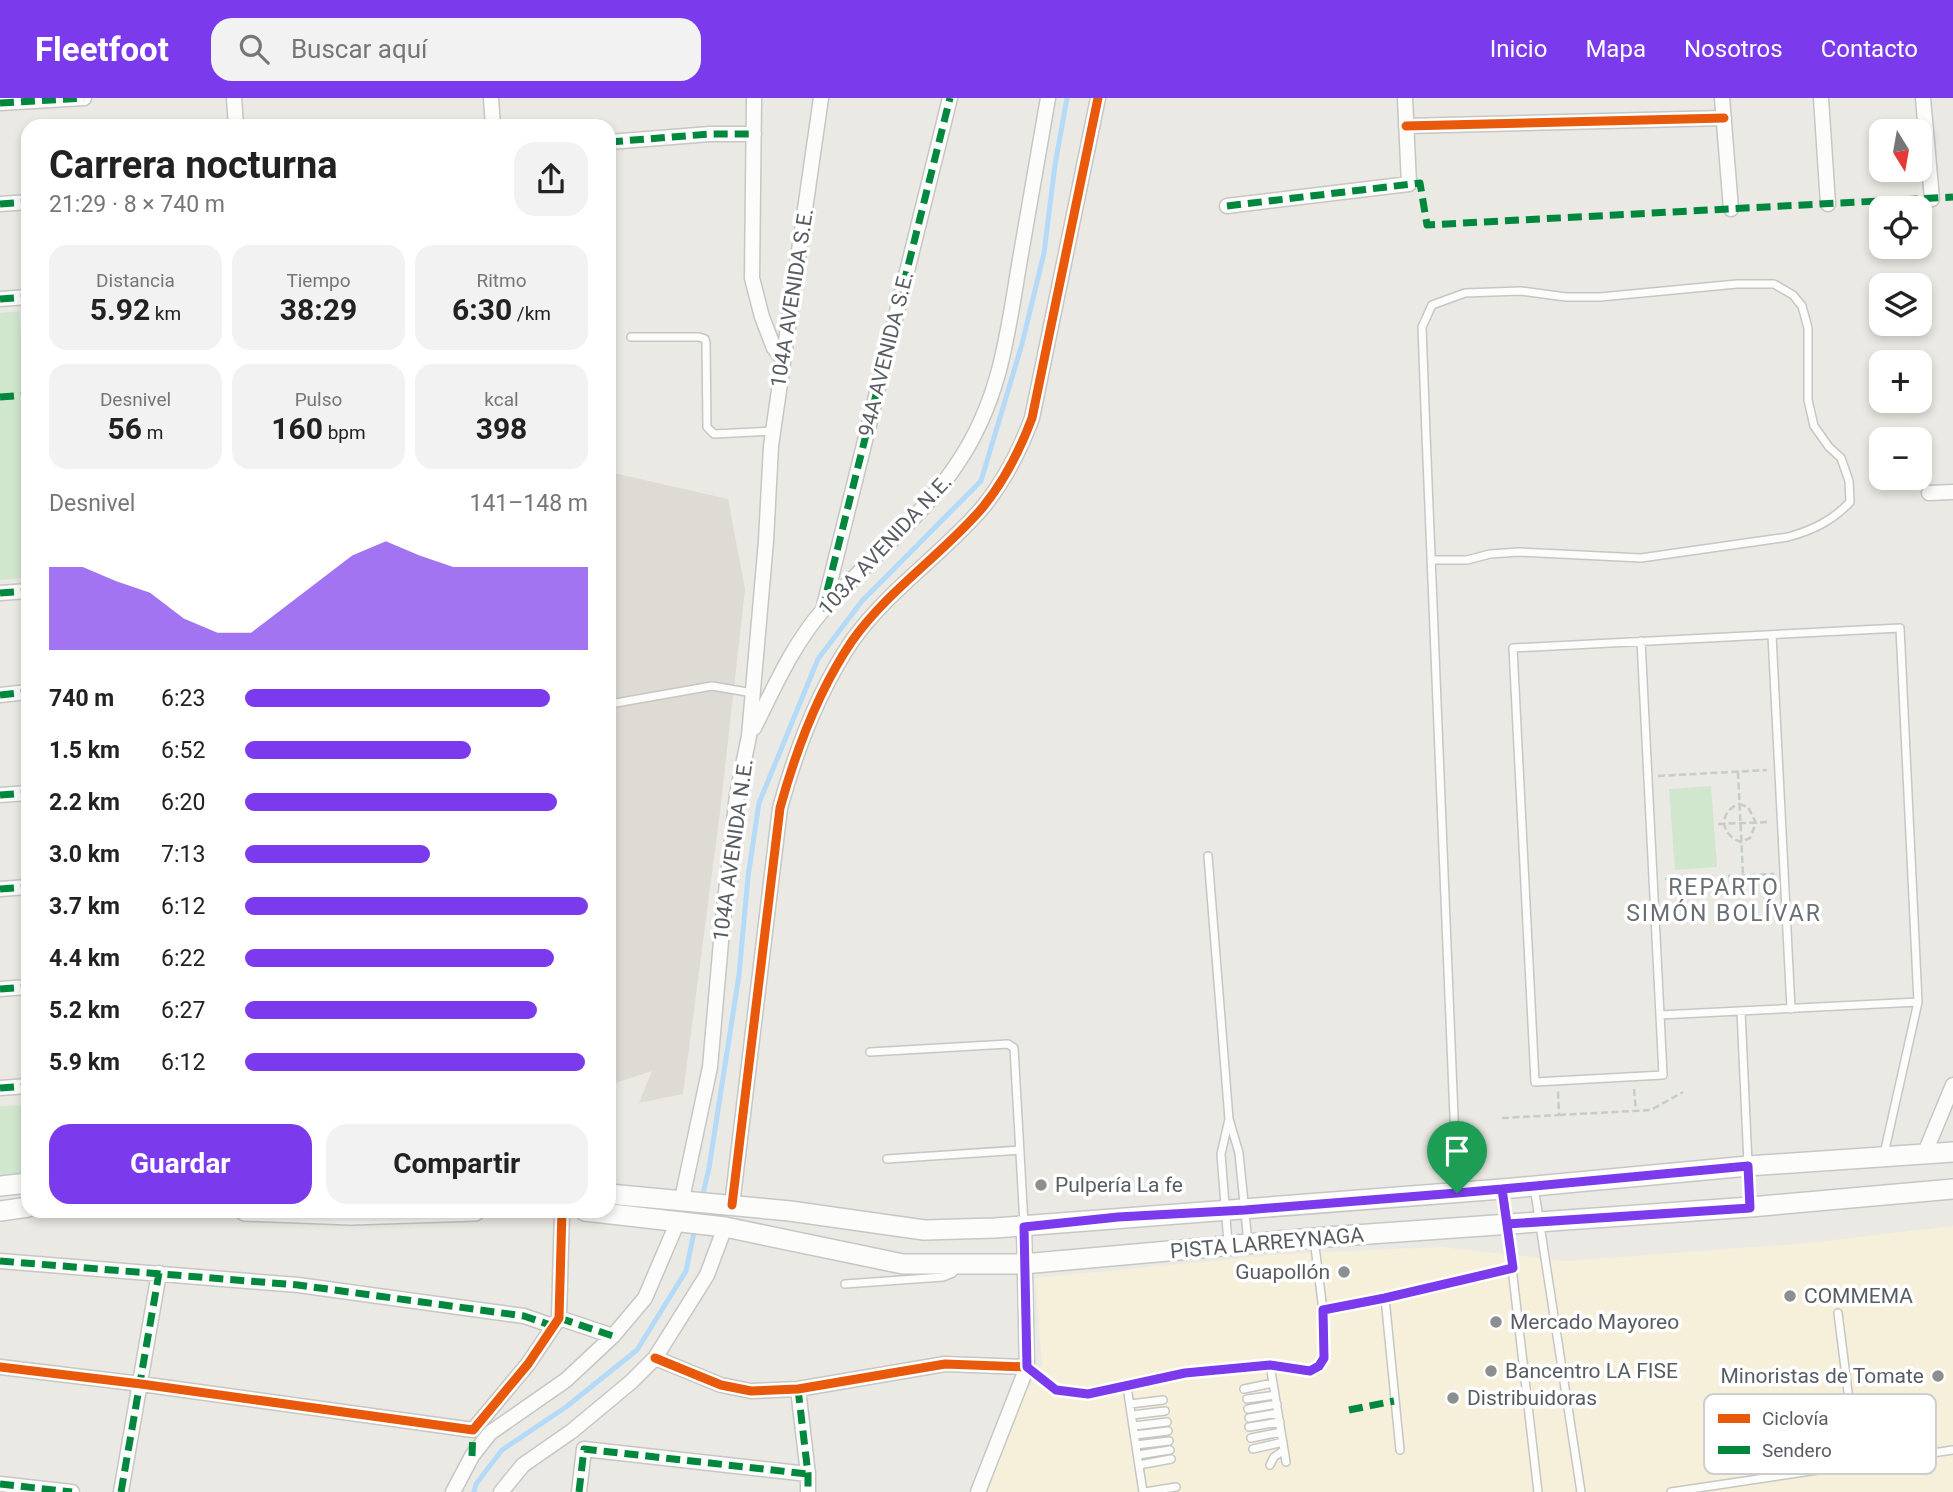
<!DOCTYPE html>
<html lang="es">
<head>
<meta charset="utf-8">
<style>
	:root { --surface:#fff; --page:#f2f2f2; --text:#222; --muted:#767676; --accent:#7c3aed }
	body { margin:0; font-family:Roboto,sans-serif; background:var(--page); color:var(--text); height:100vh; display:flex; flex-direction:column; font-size:26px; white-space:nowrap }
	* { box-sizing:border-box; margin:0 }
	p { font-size:23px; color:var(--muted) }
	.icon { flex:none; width:38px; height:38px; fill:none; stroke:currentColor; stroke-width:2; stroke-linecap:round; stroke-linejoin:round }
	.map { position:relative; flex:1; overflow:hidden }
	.details { position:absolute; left:21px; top:21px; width:595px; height:1099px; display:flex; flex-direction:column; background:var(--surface); border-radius:21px; box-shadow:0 4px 10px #0003 }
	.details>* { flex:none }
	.needle { width:46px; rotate:169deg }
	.buttons { position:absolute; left:1869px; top:21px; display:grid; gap:14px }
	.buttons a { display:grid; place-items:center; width:63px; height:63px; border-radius:14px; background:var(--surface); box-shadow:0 4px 10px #0003; font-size:35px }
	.pin { position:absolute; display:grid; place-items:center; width:60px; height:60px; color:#fff; margin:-72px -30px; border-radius:50% 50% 50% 0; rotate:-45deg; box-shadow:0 0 7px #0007 }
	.pin .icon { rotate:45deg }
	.round { display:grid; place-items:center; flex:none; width:74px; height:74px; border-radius:21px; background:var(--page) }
	.overview { display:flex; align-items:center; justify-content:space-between; height:119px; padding:0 28px }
	h1 { font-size:38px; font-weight:700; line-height:52px }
	.figures { display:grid; grid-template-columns:repeat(3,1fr); gap:10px; height:119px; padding:7px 28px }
	.figures div { display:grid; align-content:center; border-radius:18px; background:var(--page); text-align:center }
	.figures b { font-size:30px; font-weight:700 }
	.figures small { font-size:19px; font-weight:400 }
	.figures p { font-size:19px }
	.chart { height:196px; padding:14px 28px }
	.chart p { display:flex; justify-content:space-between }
	.chart svg { width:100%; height:126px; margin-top:7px; fill:var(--accent); opacity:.7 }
	.button { display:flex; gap:14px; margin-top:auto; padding:14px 28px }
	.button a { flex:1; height:80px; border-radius:21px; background:var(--accent); color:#fff; font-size:28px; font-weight:700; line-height:80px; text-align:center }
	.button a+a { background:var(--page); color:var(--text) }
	ul { padding:0 28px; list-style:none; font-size:23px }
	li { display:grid; grid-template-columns:112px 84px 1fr; align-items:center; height:52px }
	li i { height:18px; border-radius:9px; background:var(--accent) }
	header { display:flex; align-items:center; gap:42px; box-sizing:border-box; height:98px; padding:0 35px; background:var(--accent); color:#fff }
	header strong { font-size:33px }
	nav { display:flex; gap:38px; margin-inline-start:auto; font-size:24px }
	.search { width:490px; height:63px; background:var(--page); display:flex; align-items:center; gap:18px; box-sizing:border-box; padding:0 24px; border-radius:21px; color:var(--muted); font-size:26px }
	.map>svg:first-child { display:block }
</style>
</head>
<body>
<header>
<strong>Fleetfoot</strong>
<div class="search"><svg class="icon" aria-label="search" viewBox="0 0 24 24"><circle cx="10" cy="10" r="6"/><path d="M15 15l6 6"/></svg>Buscar aquí</div>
<nav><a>Inicio</a><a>Mapa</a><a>Nosotros</a><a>Contacto</a></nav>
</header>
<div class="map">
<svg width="1953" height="1394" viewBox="0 0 1953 1394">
	<rect width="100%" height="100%" fill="#eae9e3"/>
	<path fill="#f6f0da" d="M1953 1128V1394H986L1009 1322 1042 1267 1035 1180 1284 1156 1441 1149 1566 1163 1808 1145Z"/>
	<path fill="#dddbd3" d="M609 374 728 401 745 491 720 714 683 996 639 1005 652 973 609 987Z"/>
	<path fill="#d0e7ce" d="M19 213 28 336V480L0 482V215Z
		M1711 688 1717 769 1675 772 1669 691Z
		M28 1007V1075L0 1078V1008Z"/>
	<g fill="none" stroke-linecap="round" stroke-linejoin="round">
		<path stroke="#b5daf7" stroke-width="5" d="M702 1100 709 1070 739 877 748 779 759 705 818 561 862 503 981 383 1022 246 1044 155 1055 67 1067 0
			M474 1394 476 1386 502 1352 566 1309 637 1252 686 1173 695 1130"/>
		<g stroke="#c6c6c4" stroke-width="10">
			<path id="lane" d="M631 239H699L705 241 706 245 707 329 714 336 773 333
				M1431 462H1467L1490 456 1519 454 1641 460 1788 439C1813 432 1832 423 1850 404L1849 383 1841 360 1829 349 1814 328 1808 302V230L1802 208 1793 197 1774 186H1737L1600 199H1566L1521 193 1465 195 1432 207 1422 229 1426 336 1457 1092
				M1772 537 1791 911
				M1641 543 1660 917
				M610 606 712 588 753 595
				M1208 758 1229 1021 1239 1055 1248 1145
				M1741 913 1750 1109
				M870 954 1008 946 1014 950 1024 1126
				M1884 1056 1918 904 1900 530 1513 550 1535 984 1663 977 1660 917 1918 904
				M887 1061 1020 1052
				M1534 1088 1581 1394
				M1503 1092 1538 1394
				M1228 1145 1221 1056 1229 1021
				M845 1186 943 1179 953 1175 956 1167
				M1385 1200 1400 1352
				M1323 1212 1385 1200 1513 1170
				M1838 1215 1857 1365
				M1270 1267 1286 1364
				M1027 1269 1056 1292 1088 1296 1185 1275 1270 1267 1309 1273 1319 1268 1324 1260 1323 1212 1314 1141
				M1127 1289 1143 1394
				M1244 1291 1273 1285
				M1247 1301 1275 1297
				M1130 1306 1163 1302
				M1248 1311 1277 1306
				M1132 1317 1165 1313
				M1249 1320 1278 1315
				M1134 1328 1167 1324
				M1249 1329 1280 1324
				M1135 1337 1168 1333
				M1251 1340 1281 1334
				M1136 1347 1169 1343
				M1253 1351 1283 1344
				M1138 1357 1170 1352
				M1139 1367 1171 1361
				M1270 1367 1274 1359 1284 1352
				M1145 1394 1176 1389
				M1671 1394 1953 1352"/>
		</g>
		<g stroke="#c6c6c4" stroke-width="17">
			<path id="street" d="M234 0 236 28
				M491 0 493 28
				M754 0 752 180 762 219 774 250 782 260
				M1722 0 1731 111
				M1821 0 1828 106
				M1923 0 1932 101
				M0 5 84 0
				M1406 28 1724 20
				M609 44 710 36H754
				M0 106 28 104
				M1227 108 1409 86 1405 0
				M0 201 28 199
				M1929 395 1953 394
				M0 495 28 493
				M823 512 950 0
				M0 597 28 594
				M754 630C774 590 793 546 823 512 868 462 923 419 959 363 1000 301 1007 239 1019 167 1029 111 1038 56 1048 0
				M0 697 28 695
				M0 791 28 789
				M0 891 28 889
				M0 990 28 988
				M1924 1057 1953 987
				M682 1101 710 969 723 821 737 697 749 638 766 443 771 348 821 0
				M732 1107 780 710C796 652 818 593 852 543 888 492 943 456 983 409 1005 382 1020 352 1032 320L1098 0
				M0 1163 298 1187 524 1218 553 1228
				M559 1220 613 1238
				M655 1260 721 1287 751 1293 798 1291 945 1266 1027 1269
				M0 1269 141 1286 473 1332 528 1266 559 1220 562 1113
				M798 1291 808 1376V1394
				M0 1386 72 1394
				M121 1394 159 1175
				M453 1394 472 1358 490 1335 566 1282 613 1238 645 1200 678 1123
				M501 1394 523 1367 572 1333 631 1284 655 1260 707 1177 725 1129
				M579 1394 584 1351 808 1376
				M978 1394 1027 1269 1024 1129"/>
		</g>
		<g stroke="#c6c7c5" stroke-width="22">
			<path id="secondary" d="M0 1088 28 1085
				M609 1096 790 1113 924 1132 995 1130 1502 1091 1748 1068 1953 1054
				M0 1113 28 1109
				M245 1113 351 1117 475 1113
				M585 1113 725 1129 903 1166H1023L1313 1140 1750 1109 1953 1091"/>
		</g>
		<path stroke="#c6ccc9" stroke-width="2.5" stroke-dasharray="7 3.5" stroke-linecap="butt" d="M1738 674 1743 777
			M1658 678 1767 672
			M1739 706 1748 709 1756 725 1750 740 1741 744C1720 737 1718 714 1739 706Z
			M1718 726 1770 724
			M1665 781 1774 776
			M1634 991 1636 1013
			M1559 1017 1651 1012 1683 994
			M1502 1020 1559 1017 1558 993"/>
		<use href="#lane" stroke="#fcfcfb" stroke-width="7"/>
		<use href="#street" stroke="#fcfcfb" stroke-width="14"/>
		<use href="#secondary" stroke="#fcfcfb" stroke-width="19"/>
		<path stroke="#00873e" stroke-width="7" stroke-dasharray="14 7" stroke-linecap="butt" d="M0 5 84 0
			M609 44 710 36H754
			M0 106 28 104
			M1227 108 1420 85 1427 127 1953 99
			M0 201 28 199
			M0 299 28 297
			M0 495 28 493
			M822 513 950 0
			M0 597 28 594
			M0 697 28 695
			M0 791 28 789
			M0 891 28 889
			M0 990 28 988
			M0 1163 298 1187 524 1218 553 1228
			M559 1220 613 1238
			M798 1291 808 1376V1394
			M1349 1312 1394 1303
			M472 1358 473 1332
			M0 1386 72 1394
			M121 1394 159 1175
			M579 1394 584 1351 808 1376"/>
		<g stroke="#fff" stroke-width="13">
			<path id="cycleway" d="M1406 28 1724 20
				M732 1107 780 710C796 652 818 593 852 543 888 492 943 456 983 409 1005 382 1020 352 1032 320L1098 0
				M655 1260 721 1287 751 1293 798 1291 945 1266 1027 1269
				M0 1269 141 1286 473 1332 528 1266 559 1220 562 1113"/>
		</g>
		<use href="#cycleway" stroke="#e8590c" stroke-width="9"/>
	</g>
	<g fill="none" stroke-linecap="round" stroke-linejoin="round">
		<g stroke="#fff" stroke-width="14">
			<path id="route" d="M1457 1095 1245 1112 1118 1119 1024 1129 1027 1269 1056 1292 1088 1296 1185 1275 1270 1267 1310 1273 1319 1268 1324 1260 1323 1212 1385 1200 1513 1170 1502 1091 1748 1068 1750 1110 1507 1126 1502 1091 1457 1095"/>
		</g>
		<use href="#route" stroke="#7c3aed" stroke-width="9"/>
	</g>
	<g fill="#8c8e8f" stroke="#fff" stroke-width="2.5">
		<circle cx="1041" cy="1087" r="7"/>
		<circle cx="1344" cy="1174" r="7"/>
		<circle cx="1790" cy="1198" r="7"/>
		<circle cx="1496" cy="1224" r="7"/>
		<circle cx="1491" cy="1273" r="7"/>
		<circle cx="1938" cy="1278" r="7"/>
		<circle cx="1453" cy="1300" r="7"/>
	</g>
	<g text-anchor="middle" stroke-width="7" stroke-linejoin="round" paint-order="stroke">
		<g font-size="21" fill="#595d62" stroke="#fff">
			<text transform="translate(792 200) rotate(-81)" y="7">104A AVENIDA S.E.</text>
			<text transform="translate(886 256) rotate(-76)" y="7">94A AVENIDA S.E.</text>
			<text transform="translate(885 447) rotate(-47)" y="7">103A AVENIDA N.E.</text>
			<text transform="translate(733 752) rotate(-82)" y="7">104A AVENIDA N.E.</text>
			<text transform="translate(1267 1145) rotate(-5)" y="7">PISTA LARREYNAGA</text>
		</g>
		<g font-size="21" fill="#595d62" stroke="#fff" text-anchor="start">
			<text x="1055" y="1094">Pulpería La fe</text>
			<text x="1330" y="1181" text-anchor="end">Guapollón</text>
			<text x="1804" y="1205">COMMEMA</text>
			<text x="1510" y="1231">Mercado Mayoreo</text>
			<text x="1505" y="1280">Bancentro LA FISE</text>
			<text x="1924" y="1285" text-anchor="end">Minoristas de Tomate</text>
			<text x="1467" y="1307">Distribuidoras</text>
		</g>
		<g font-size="23" letter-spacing="2" fill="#6a6f74" stroke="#fff">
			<text x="1724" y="797">REPARTO<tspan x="1724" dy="26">SIMÓN BOLÍVAR</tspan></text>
		</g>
	</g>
	<rect x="1704" y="1296" width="232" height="80" rx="10" fill="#fff" stroke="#cdced0" stroke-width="2"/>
	<rect x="1718" y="1316" width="32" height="9" fill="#e8590c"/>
	<rect x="1718" y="1348" width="32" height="8" fill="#00873e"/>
	<g font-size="19" fill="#595d62">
		<text x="1762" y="1327">Ciclovía</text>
		<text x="1762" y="1359">Sendero</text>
	</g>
</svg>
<div class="buttons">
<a><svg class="needle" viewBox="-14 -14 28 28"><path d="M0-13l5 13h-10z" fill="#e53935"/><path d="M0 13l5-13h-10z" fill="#767676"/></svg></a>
<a><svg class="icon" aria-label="locate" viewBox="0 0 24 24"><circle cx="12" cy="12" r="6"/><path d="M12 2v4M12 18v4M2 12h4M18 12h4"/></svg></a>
<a><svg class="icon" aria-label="layers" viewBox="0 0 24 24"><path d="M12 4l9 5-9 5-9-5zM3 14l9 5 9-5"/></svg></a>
<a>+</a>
<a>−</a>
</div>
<div class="pin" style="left:1457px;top:1095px;background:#1e9e55"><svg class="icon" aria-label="arrive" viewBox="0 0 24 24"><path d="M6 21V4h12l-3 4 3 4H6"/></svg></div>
<section class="details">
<div class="overview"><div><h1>Carrera nocturna</h1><p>21:29 · 8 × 740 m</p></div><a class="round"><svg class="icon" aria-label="share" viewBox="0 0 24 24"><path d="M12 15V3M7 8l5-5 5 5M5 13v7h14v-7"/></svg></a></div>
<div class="figures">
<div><p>Distancia</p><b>5.92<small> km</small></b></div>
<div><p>Tiempo</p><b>38:29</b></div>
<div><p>Ritmo</p><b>6:30<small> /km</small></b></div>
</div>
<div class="figures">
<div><p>Desnivel</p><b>56<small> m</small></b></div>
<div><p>Pulso</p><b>160<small> bpm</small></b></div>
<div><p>kcal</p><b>398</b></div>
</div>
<div class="chart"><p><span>Desnivel</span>141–148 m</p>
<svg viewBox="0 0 160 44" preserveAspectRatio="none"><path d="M0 44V15L10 15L20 20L30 24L40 33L50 38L60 38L70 29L80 20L90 11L100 6L110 11L120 15L130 15L140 15L150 15L160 15V44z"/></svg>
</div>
<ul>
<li><b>740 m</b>6:23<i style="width:89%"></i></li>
<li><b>1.5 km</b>6:52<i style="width:66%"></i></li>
<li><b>2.2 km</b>6:20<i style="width:91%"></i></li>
<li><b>3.0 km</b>7:13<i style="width:54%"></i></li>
<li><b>3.7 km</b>6:12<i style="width:100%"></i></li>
<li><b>4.4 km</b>6:22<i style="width:90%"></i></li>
<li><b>5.2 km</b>6:27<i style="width:85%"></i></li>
<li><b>5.9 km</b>6:12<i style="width:99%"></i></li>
</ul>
<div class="button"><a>Guardar</a><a>Compartir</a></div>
</section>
</div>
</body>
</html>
